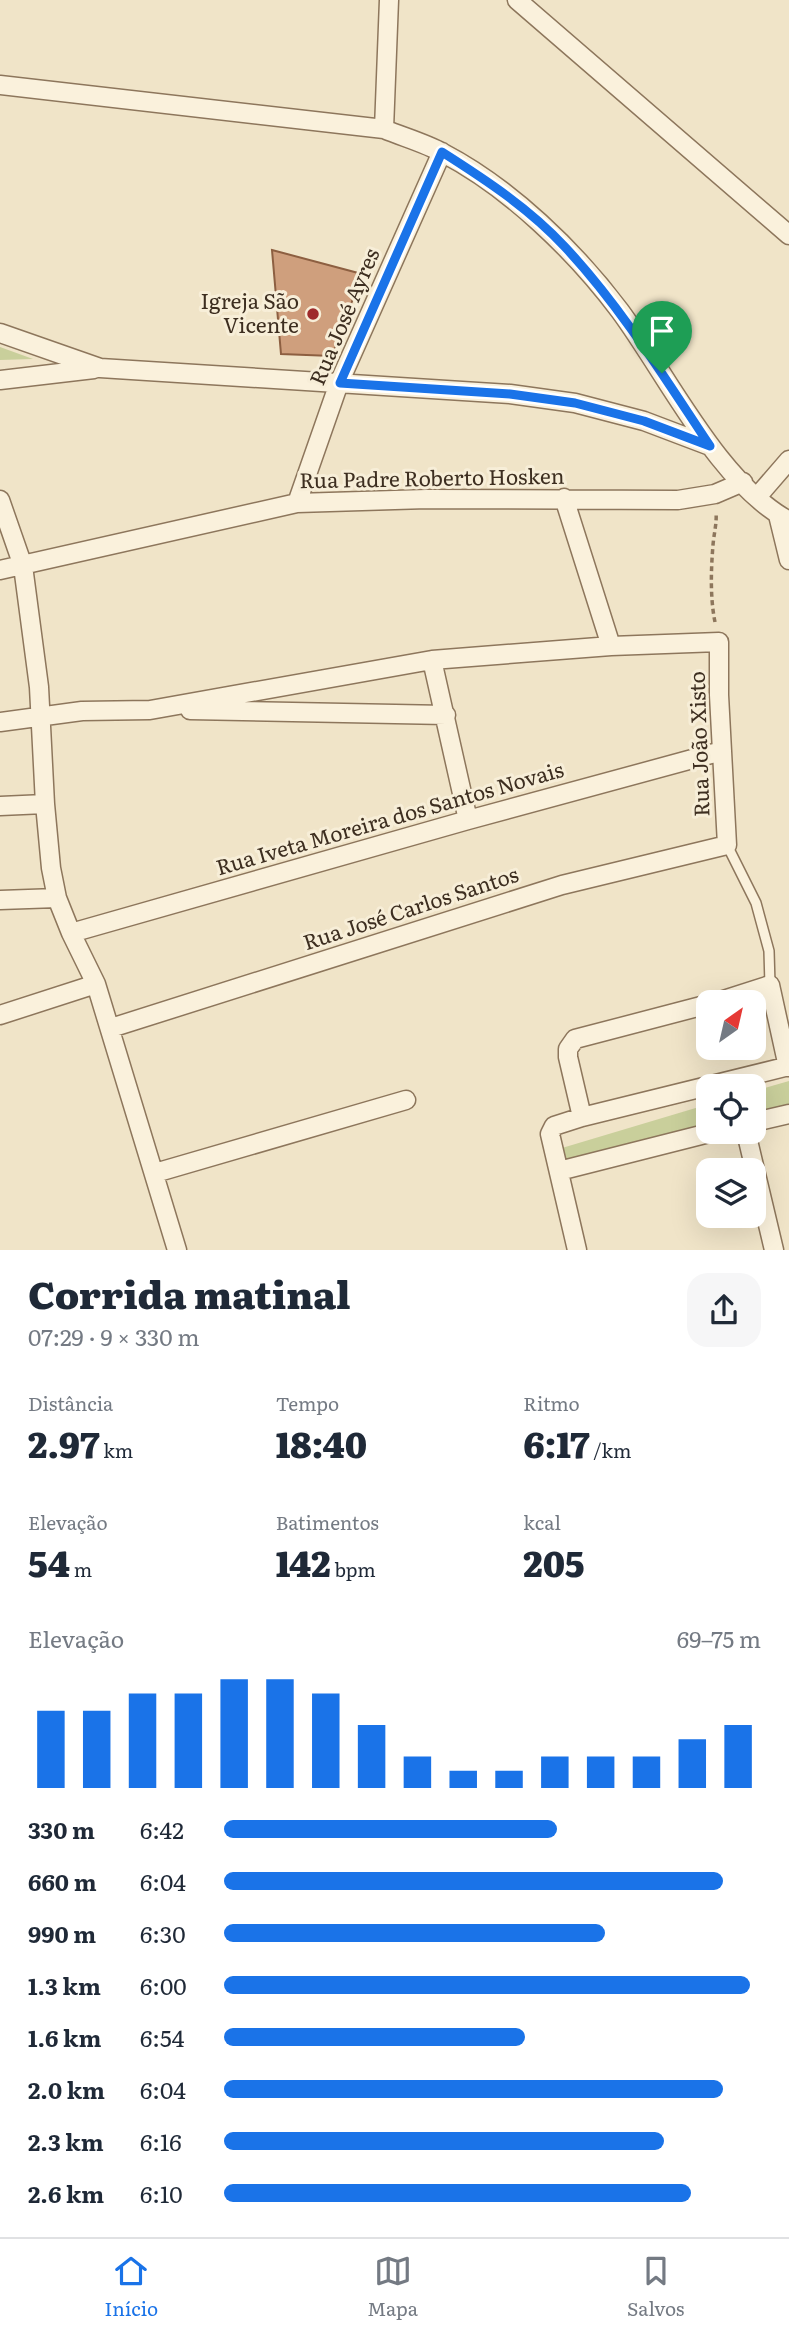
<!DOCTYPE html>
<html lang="pt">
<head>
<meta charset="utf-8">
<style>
	:root { --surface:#fff; --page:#f6f6f7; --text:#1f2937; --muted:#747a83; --line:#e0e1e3; --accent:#1a73e8 }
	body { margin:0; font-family:Literata,serif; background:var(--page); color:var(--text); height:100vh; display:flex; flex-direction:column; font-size:26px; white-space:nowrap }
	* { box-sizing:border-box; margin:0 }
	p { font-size:23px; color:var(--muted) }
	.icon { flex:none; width:38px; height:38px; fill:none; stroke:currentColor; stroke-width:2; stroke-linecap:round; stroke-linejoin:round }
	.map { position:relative; height:1250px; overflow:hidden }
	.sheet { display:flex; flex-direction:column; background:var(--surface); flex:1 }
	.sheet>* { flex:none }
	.needle { width:46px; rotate:34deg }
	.fabs { position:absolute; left:696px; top:990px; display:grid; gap:14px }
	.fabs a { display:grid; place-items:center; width:70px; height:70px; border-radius:14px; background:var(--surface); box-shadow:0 7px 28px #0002; font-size:35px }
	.pin { position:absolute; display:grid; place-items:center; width:60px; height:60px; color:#fff; margin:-72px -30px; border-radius:50% 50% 50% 0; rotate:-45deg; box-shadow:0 0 7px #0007 }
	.pin .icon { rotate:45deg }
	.round { display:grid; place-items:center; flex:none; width:74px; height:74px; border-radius:21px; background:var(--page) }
	.overview { display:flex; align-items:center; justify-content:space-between; height:119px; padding:0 28px }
	h1 { font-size:38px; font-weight:800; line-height:52px }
	.stats { display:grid; grid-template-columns:repeat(3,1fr); gap:10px; height:119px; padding:7px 28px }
	.stats div { display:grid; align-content:center }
	.stats b { font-size:35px; font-weight:800 }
	.stats small { font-size:19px; font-weight:400 }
	.stats p { font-size:19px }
	.chart { height:196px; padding:14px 28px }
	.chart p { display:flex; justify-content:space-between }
	.chart svg { width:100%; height:126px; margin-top:7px; stroke:var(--accent); stroke-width:6 }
	ul { padding:0 28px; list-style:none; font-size:23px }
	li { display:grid; grid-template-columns:112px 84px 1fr; align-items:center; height:52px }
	li i { height:18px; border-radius:9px; background:var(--accent) }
	.menu { display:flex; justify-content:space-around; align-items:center; height:98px; border-top:2px solid var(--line); background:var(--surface); font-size:19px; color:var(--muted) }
	.menu a { display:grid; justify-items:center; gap:4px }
	.menu .current { color:var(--accent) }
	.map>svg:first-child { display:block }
</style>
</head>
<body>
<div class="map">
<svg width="789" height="1250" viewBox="0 0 789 1250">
	<rect width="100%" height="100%" fill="#f0e4c8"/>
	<path fill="#c9cf9b" d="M0 347 33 359 0 360Z
		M789 1081V1107L754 1116V1091Z
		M709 1104V1127L567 1164 562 1148Z"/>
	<path fill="#cf9f7d" stroke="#8d5f41" stroke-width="2" d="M272 250 362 274 332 356 281 354Z"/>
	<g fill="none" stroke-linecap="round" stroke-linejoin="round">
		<g stroke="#8d765c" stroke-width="12">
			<path id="service" d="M727 845 756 903 769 951 770 985"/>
		</g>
		<g stroke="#8d765c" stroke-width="21">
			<path id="minor" d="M517 0 789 235
				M0 85 384 129C403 137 425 143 443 153 510 188 575 251 620 311 668 376 718 482 789 521
				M384 129 389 0
				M0 333 100 368 510 394 575 403 644 421 710 446
				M0 380 94 369
				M757 497 789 460
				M564 498 611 646
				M0 500 23 566 39 687 45 804 51 868 57 898 71 933 96 984 177 1250
				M297 503 339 383 442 152
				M778 515 789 560
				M0 570 297 503 427 499 678 500 715 494 743 482
				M432 660 468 820
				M190 710 446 715
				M0 722 82 711 150 710 432 660 611 646 719 642V695L727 845 562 885 111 1028
				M0 806 45 804
				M0 900 57 898
				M71 933 468 820 722 751
				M714 1003 770 985 788 1067
				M0 1015 96 984
				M582 1117 568 1057V1049L575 1039 709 1004
				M754 1122 789 1114
				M746 1132 774 1250
				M559 1171 713 1132
				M155 1173 406 1100
				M577 1250 550 1134 554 1126 582 1117 789 1066"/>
		</g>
		<path stroke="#8d765c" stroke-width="3.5" stroke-dasharray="5 3.5" stroke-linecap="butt" d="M715 622C710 598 711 569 713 545 714 533 717 523 716 512"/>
		<use href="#service" stroke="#faf1dc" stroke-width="9"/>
		<use href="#minor" stroke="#faf1dc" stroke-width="18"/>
	</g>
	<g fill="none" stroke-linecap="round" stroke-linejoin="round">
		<g stroke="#fff" stroke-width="14">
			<path id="route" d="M442 152C486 180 530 209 565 247 621 307 664 377 710 446L644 421 575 403 510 394 340 383Z"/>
		</g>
		<use href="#route" stroke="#1a73e8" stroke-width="9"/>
	</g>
	<circle fill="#9e2a2b" stroke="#f7eed8" stroke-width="2.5" cx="313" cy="314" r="7"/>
	<g text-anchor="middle" stroke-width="6" stroke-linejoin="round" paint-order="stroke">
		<g font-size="21" fill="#3d2e20" stroke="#f7eed8" text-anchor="end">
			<text x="299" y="309">Igreja São<tspan x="299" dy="24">Vicente</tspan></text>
		</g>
		<g font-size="21" fill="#3d2e20" stroke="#f7eed8">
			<text transform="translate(345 317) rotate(-67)" y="7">Rua José Ayres</text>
			<text transform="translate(432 479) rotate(-1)" y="7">Rua Padre Roberto Hosken</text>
			<text transform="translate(700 744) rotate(-92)" y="7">Rua João Xisto</text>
			<text transform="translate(390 819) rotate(-16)" y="7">Rua Iveta Moreira dos Santos Novais</text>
			<text transform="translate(411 909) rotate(-18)" y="7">Rua José Carlos Santos</text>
		</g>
	</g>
</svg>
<div class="fabs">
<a><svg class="needle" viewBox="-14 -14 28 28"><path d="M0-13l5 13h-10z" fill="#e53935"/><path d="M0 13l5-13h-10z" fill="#747a83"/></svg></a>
<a><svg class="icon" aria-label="locate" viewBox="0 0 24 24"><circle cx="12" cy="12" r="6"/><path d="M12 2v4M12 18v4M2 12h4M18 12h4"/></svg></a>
<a><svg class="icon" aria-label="layers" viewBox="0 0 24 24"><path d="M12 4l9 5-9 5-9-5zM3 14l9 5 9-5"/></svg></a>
</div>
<div class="pin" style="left:662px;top:373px;background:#1e9e55"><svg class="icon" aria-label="arrive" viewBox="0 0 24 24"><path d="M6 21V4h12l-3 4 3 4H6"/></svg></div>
</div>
<section class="sheet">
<div class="overview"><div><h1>Corrida matinal</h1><p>07:29 · 9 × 330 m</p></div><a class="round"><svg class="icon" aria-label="share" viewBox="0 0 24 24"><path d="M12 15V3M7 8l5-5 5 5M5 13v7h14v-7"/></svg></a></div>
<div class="stats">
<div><p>Distância</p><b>2.97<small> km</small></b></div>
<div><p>Tempo</p><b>18:40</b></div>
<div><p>Ritmo</p><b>6:17<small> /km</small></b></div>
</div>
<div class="stats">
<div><p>Elevação</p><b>54<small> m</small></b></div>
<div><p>Batimentos</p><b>142<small> bpm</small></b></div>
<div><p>kcal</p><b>205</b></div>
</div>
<div class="chart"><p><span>Elevação</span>69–75 m</p>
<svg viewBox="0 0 160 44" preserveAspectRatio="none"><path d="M5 44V17M15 44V17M25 44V11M35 44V11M45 44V6M55 44V6M65 44V11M75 44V22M85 44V33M95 44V38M105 44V38M115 44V33M125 44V33M135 44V33M145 44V27M155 44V22"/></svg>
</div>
<ul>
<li><b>330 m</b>6:42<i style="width:62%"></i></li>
<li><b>660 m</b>6:04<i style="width:93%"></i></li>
<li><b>990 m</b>6:30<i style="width:71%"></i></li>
<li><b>1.3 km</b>6:00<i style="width:98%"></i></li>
<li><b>1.6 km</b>6:54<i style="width:56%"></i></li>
<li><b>2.0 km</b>6:04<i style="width:93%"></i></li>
<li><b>2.3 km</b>6:16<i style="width:82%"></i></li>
<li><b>2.6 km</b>6:10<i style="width:87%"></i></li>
</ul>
</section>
<nav class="menu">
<a class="current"><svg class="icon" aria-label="home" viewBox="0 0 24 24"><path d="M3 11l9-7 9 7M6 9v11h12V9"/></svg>Início</a>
<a><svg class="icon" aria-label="map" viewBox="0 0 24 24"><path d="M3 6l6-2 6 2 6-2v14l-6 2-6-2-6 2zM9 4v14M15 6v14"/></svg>Mapa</a>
<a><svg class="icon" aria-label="saved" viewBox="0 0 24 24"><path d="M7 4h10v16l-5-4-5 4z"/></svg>Salvos</a>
</nav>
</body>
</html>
